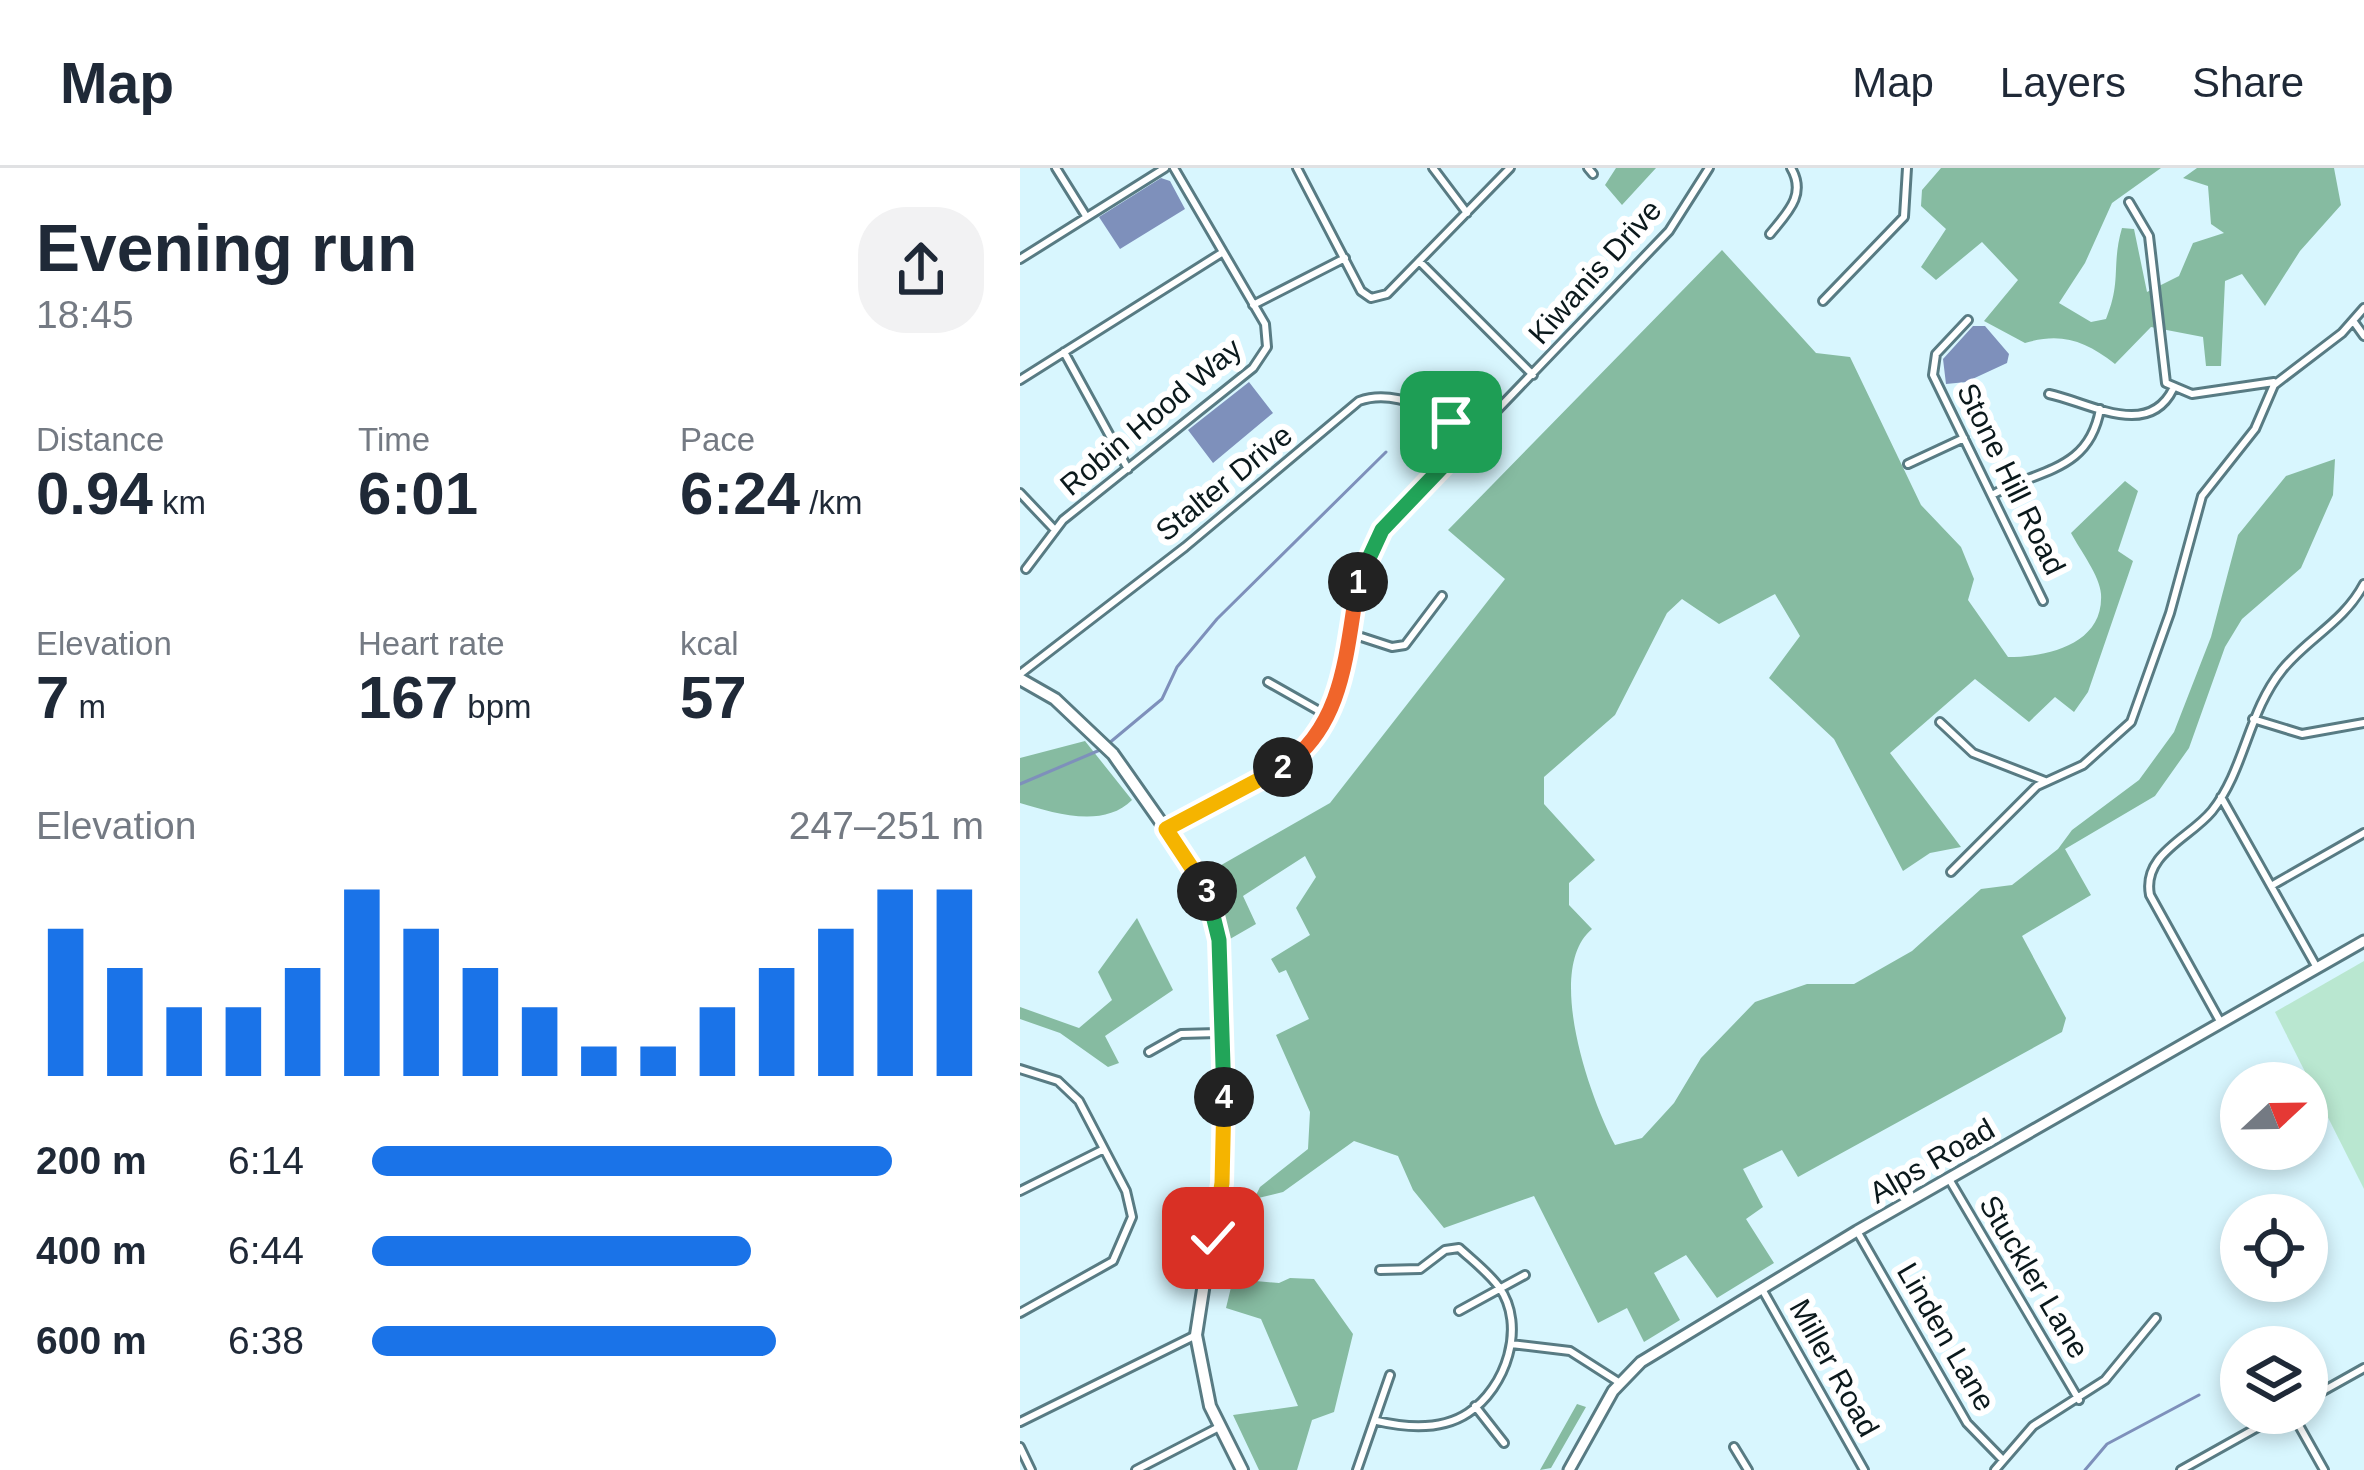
<!DOCTYPE html>
<html lang="en">
<head>
<meta charset="utf-8">
<style>
	:root { --surface:#fff; --page:#f2f2f3; --text:#1f2937; --muted:#747a83; --line:#e0e1e3; --accent:#1a73e8 }
	body { margin:0; font-family:Arial,sans-serif; background:var(--page); color:var(--text); height:100vh; display:flex; flex-direction:column; font-size:45px; white-space:nowrap }
	* { box-sizing:border-box; margin:0 }
	p { font-size:39px; color:var(--muted) }
	.icon { flex:none; width:66px; height:66px; fill:none; stroke:currentColor; stroke-width:2; stroke-linecap:round; stroke-linejoin:round }
	.map { position:relative; flex:1; overflow:hidden }
	.panel { display:flex; flex-direction:column; background:var(--surface); width:1020px }
	.panel>* { flex:none }
	.needle { width:78px; rotate:68deg }
	.tools { position:absolute; left:1200px; top:894px; display:grid; gap:24px }
	.tools a { display:grid; place-items:center; width:108px; height:108px; border-radius:50%; background:var(--surface); box-shadow:0 6px 18px #0003; font-size:60px }
	.pin { position:absolute; display:grid; place-items:center; width:102px; height:102px; color:#fff; margin:-51px; border-radius:24px; box-shadow:0 6px 18px #0006 }
	.km { position:absolute; width:60px; height:60px; margin:-30px; border-radius:50%; background:#222; color:#fff; font-size:33px; line-height:60px; text-align:center }
	.round { display:grid; place-items:center; flex:none; width:126px; height:126px; border-radius:48px; background:var(--page) }
	.overview { display:flex; align-items:center; justify-content:space-between; height:204px; padding:0 36px }
	h1 { font-size:66px; font-weight:800; line-height:90px }
	.stats { display:grid; grid-template-columns:repeat(3,1fr); gap:18px; height:204px; padding:12px 36px }
	.stats div { display:grid; align-content:center }
	.stats b { font-size:60px; font-weight:800 }
	.stats small { font-size:33px; font-weight:400 }
	.stats p { font-size:33px }
	.chart { height:336px; padding:24px 36px }
	.chart p { display:flex; justify-content:space-between }
	.chart svg { width:100%; height:216px; margin-top:12px; stroke:var(--accent); stroke-width:6 }
	ul { padding:0 36px; list-style:none; font-size:39px }
	li { display:grid; grid-template-columns:192px 144px 1fr; align-items:center; height:90px }
	li i { height:30px; border-radius:15px; background:var(--accent) }
	header { display:flex; align-items:center; gap:72px; box-sizing:border-box; height:168px; padding:0 60px; background:var(--surface); border-bottom:3px solid var(--line) }
	header strong { font-size:57px }
	nav { display:flex; gap:66px; margin-inline-start:auto; font-size:42px }
	main { display:flex; flex:1; min-height:0 }
	.map>svg:first-child { display:block }
</style>
</head>
<body>
<header>
<strong>Map</strong>
<nav><a>Map</a><a>Layers</a><a>Share</a></nav>
</header>
<main>
<section class="panel">
<div class="overview"><div><h1>Evening run</h1><p>18:45</p></div><a class="round"><svg class="icon" aria-label="share" viewBox="0 0 24 24"><path d="M12 15V3M7 8l5-5 5 5M5 13v7h14v-7"/></svg></a></div>
<div class="stats">
<div><p>Distance</p><b>0.94<small> km</small></b></div>
<div><p>Time</p><b>6:01</b></div>
<div><p>Pace</p><b>6:24<small> /km</small></b></div>
</div>
<div class="stats">
<div><p>Elevation</p><b>7<small> m</small></b></div>
<div><p>Heart rate</p><b>167<small> bpm</small></b></div>
<div><p>kcal</p><b>57</b></div>
</div>
<div class="chart"><p><span>Elevation</span>247–251 m</p>
<svg viewBox="0 0 160 44" preserveAspectRatio="none"><path d="M5 44V14M15 44V22M25 44V30M35 44V30M45 44V22M55 44V6M65 44V14M75 44V22M85 44V30M95 44V38M105 44V38M115 44V30M125 44V22M135 44V14M145 44V6M155 44V6"/></svg>
</div>
<ul>
<li><b>200 m</b>6:14<i style="width:85%"></i></li>
<li><b>400 m</b>6:44<i style="width:62%"></i></li>
<li><b>600 m</b>6:38<i style="width:66%"></i></li>
</ul>
</section>
<div class="map">
<svg width="1344" height="1302" viewBox="0 0 1344 1302">
	<rect width="100%" height="100%" fill="#d8f6fe"/>
	<path fill="#b9e7d0" d="M1344 793V1021L1255 844Z"/>
	<path fill="#86bba1" d="M596 0H636L602 37 585 17Z
		M921 0H1141L1092 35 1065 95 1039 135 1071 154 1086 151C1102 112 1091 98 1102 60L1114 61 1127 124 1159 108 1173 75 1204 65 1191 56 1188 18 1163 10 1177 0H1314L1321 37 1280 83 1245 138 1222 106 1205 113 1201 198H1186L1183 169 1131 159 1095 196C1065 173 1042 164 1005 175L964 153 998 112 962 74 916 112 901 99 926 61 901 38 902 22Z
		M702 82 796 185 830 189 901 337 941 379 954 411 948 432 988 489C1026 489 1084 477 1081 426 1080 408 1060 382 1051 365L1105 313 1118 323 1098 383 1113 393 1068 524 1054 544 1035 529 1009 554 955 511 870 585 941 679 910 685 883 703 814 571 749 510 780 468 755 426 699 456 662 431 647 445 595 547 524 609V636L575 692 549 715V737L572 761C524 801 570 930 595 977L622 970 654 935 681 890 735 834 787 816H834L892 783 961 721 992 717 1038 681 1052 662 1119 612 1154 564 1191 469 1218 367 1266 308 1315 291 1313 327 1281 400 1222 451 1205 479 1169 580 1135 628 1045 681 1071 727 1002 768 1046 850 1042 864 778 1009 762 982 723 1001 743 1039 726 1051 754 1095 697 1130 666 1087 634 1105 660 1152 624 1174 607 1140 578 1155 514 1028 424 1060 393 1022 378 988 334 973 263 1024 234 1031 240 1019 288 981 290 944 256 867 289 851 266 802 259 805 251 791 290 767 276 740 296 709 285 688 223 728 236 756 210 771 189 704 310 635 485 411 428 362Z
		M65 573 112 632C83 661 34 645 0 635V590Z
		M117 750 153 822 85 868 99 895 88 899 40 865 0 851V839L59 860 92 832 78 804Z
		M270 1110 294 1111 333 1166 314 1244 292 1252 277 1302H239L213 1247 278 1238 241 1151 206 1140 213 1111 259 1115Z
		M557 1236 566 1239 531 1300 520 1302Z"/>
	<path fill="#7e90bb" d="M141 10 150 13 165 41 100 81 79 49Z
		M953 158H965L989 186 987 195 946 214 926 216 923 191Z
		M229 214 253 245 193 295 168 262Z"/>
	<g fill="none" stroke-linecap="round" stroke-linejoin="round">
		<path stroke="#7e90bb" stroke-width="3" d="M88 576 142 531 157 499 197 451 366 284
			M0 616 80 582
			M1065 1302 1087 1276 1179 1227"/>
		<g stroke="#587b83" stroke-width="12">
			<path id="street" d="M36 0 66 48
				M277 0 341 123 351 130 367 126 490 0
				M413 0 447 45
				M568 0 573 6
				M1109 34 1129 68 1146 215 1172 226 1254 214
				M750 66C767 45 787 27 771 0
				M0 91 145 0
				M399 93 513 207
				M803 133 884 49 887 0
				M233 137 325 90
				M948 152 916 186 913 207 1023 433
				M1334 154 1344 168
				M44 184 108 301
				M0 212 200 86
				M1029 226C1068 234 1128 272 1153 221
				M888 296 944 270
				M0 325 34 361
				M972 327C1018 301 1069 304 1080 241
				M6 401 43 352 233 200 247 179 245 156 154 0
				M329 465 372 479 385 477 422 428
				M0 506 165 379 339 233C374 220 425 244 448 272
				M248 514 308 548
				M1233 551 1282 566 1344 555
				M920 554 953 585 1025 613
				M1201 629 1296 798
				M148 660C247 607 305 600 327 478 334 437 338 398 362 362L649 63 689 0
				M931 704 1017 618 1063 597 1111 554 1150 445 1182 328 1235 261 1254 217 1322 165 1344 140
				M1251 718 1344 665
				M1201 855 1130 727C1122 686 1170 670 1192 643 1225 601 1228 544 1262 502 1288 470 1324 454 1344 416
				M129 884 161 866 198 865
				M0 901 38 913 59 933 106 1023 112 1049 93 1093 0 1145
				M929 1011 1059 1232
				M0 1023 84 981
				M837 1063 947 1255 983 1292
				M742 1121 844 1302
				M439 1143 505 1107
				M491 1176 550 1183 600 1215
				M1287 1232 1344 1200
				M455 1238 484 1275
				M1272 1245 1304 1302
				M357 1253C387 1260 421 1263 448 1245 486 1220 507 1158 479 1119 469 1105 452 1092 439 1080L425 1082 400 1101 360 1102
				M0 1254 176 1167
				M0 1279 11 1302
				M714 1279 728 1302
				M116 1302 201 1258
				M337 1302 370 1207
				M975 1302 1013 1258 1085 1212 1136 1150
				M1161 1302 1263 1245"/>
		</g>
		<g stroke="#587b83" stroke-width="15">
			<path id="secondary" d="M549 1302 593 1223 621 1194 837 1063 1344 773"/>
		</g>
		<g stroke="#587b83" stroke-width="16">
			<path id="primary" d="M0 511 35 531 93 586 178 707 193 743 200 800 203 992 176 1167 190 1238 222 1302"/>
		</g>
		<use href="#street" stroke="#fff" stroke-width="6"/>
		<use href="#secondary" stroke="#fff" stroke-width="9"/>
		<use href="#primary" stroke="#fff" stroke-width="10"/>
	</g>
	<g fill="none" stroke-linecap="round" stroke-linejoin="round">
		<g stroke="#fff" stroke-width="24">
			<path id="split-1" d="M338 414 362 362 448 272 431 254"/>
		</g>
		<g stroke="#fff" stroke-width="24">
			<path id="split-2" d="M263 599C325 557 326 482 338 414"/>
		</g>
		<g stroke="#fff" stroke-width="24">
			<path id="split-3" d="M187 723 146 661 263 599"/>
		</g>
		<g stroke="#fff" stroke-width="24">
			<path id="split-4" d="M187 723 199 772 204 929"/>
		</g>
		<g stroke="#fff" stroke-width="24">
			<path id="split-5" d="M193 1070 202 1015 204 929"/>
		</g>
		<use href="#split-1" stroke="#22a559" stroke-width="15"/>
		<use href="#split-2" stroke="#f0652b" stroke-width="15"/>
		<use href="#split-3" stroke="#f5b400" stroke-width="15"/>
		<use href="#split-4" stroke="#22a559" stroke-width="15"/>
		<use href="#split-5" stroke="#f5b400" stroke-width="15"/>
	</g>
	<g text-anchor="middle" stroke-width="12" stroke-linejoin="round" paint-order="stroke">
		<g font-size="30" fill="#0b191c" stroke="#fff">
			<text transform="translate(575 104) rotate(-48)" y="10">Kiwanis Drive</text>
			<text transform="translate(131 249) rotate(-40)" y="10">Robin Hood Way</text>
			<text transform="translate(991 311) rotate(64)" y="10">Stone Hill Road</text>
			<text transform="translate(204 315) rotate(-39)" y="10">Stalter Drive</text>
			<text transform="translate(912 993) rotate(-30)" y="10">Alps Road</text>
			<text transform="translate(1014 1109) rotate(59)" y="10">Stuckler Lane</text>
			<text transform="translate(926 1169) rotate(60)" y="10">Linden Lane</text>
			<text transform="translate(814 1200) rotate(61)" y="10">Miller Road</text>
		</g>
	</g>
</svg>
<div class="tools">
<a><svg class="needle" viewBox="-14 -14 28 28"><path d="M0-13l5 13h-10z" fill="#e53935"/><path d="M0 13l5-13h-10z" fill="#747a83"/></svg></a>
<a><svg class="icon" aria-label="locate" viewBox="0 0 24 24"><circle cx="12" cy="12" r="6"/><path d="M12 2v4M12 18v4M2 12h4M18 12h4"/></svg></a>
<a><svg class="icon" aria-label="layers" viewBox="0 0 24 24"><path d="M12 4l9 5-9 5-9-5zM3 14l9 5 9-5"/></svg></a>
</div>
<div class="pin" style="left:431px;top:254px;background:#1e9e55"><svg class="icon" aria-label="arrive" viewBox="0 0 24 24"><path d="M6 21V4h12l-3 4 3 4H6"/></svg></div>
<div class="pin" style="left:193px;top:1070px;background:#d93025"><svg class="icon" aria-label="check" viewBox="0 0 24 24"><path d="M5 12l5 5 9-10"/></svg></div>
<b class="km" style="left:338px;top:414px">1</b>
<b class="km" style="left:263px;top:599px">2</b>
<b class="km" style="left:187px;top:723px">3</b>
<b class="km" style="left:204px;top:929px">4</b>
</div>
</main>
</body>
</html>
